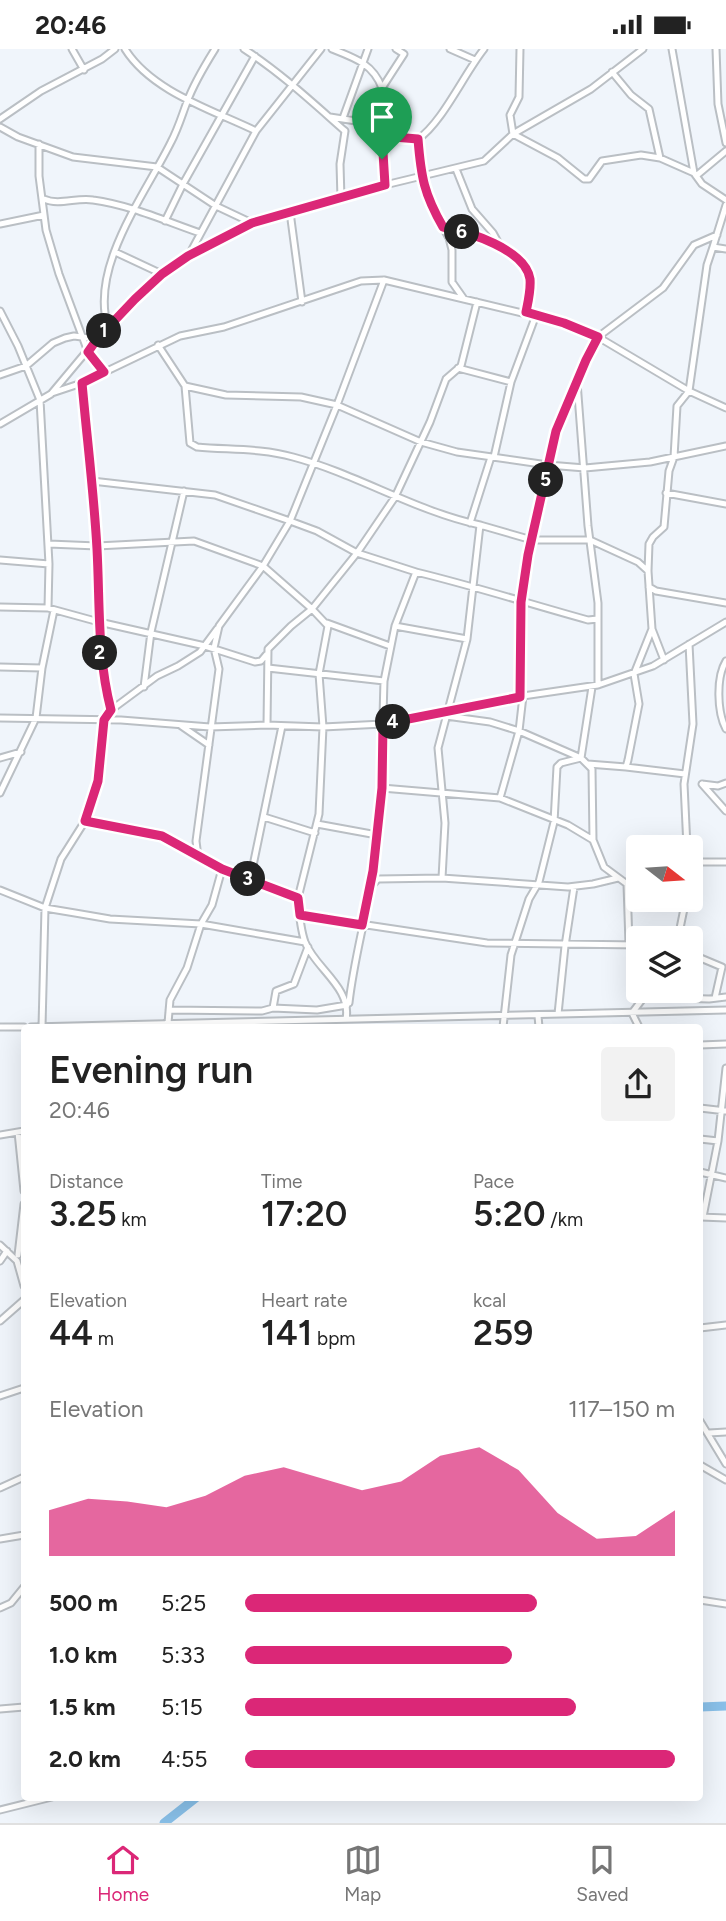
<!DOCTYPE html>
<html lang="en">
<head>
<meta charset="utf-8">
<style>
	:root { --surface:#fff; --page:#f2f2f2; --text:#222; --muted:#767676; --line:#e0e0e0; --accent:#db2777 }
	body { margin:0; font-family:Figtree,sans-serif; background:var(--page); color:var(--text); height:100vh; display:flex; flex-direction:column; font-size:26px; white-space:nowrap }
	* { box-sizing:border-box; margin:0 }
	p { font-size:23px; color:var(--muted) }
	.icon { flex:none; width:38px; height:38px; fill:none; stroke:currentColor; stroke-width:2; stroke-linecap:round; stroke-linejoin:round }
	.map { position:relative; flex:1; overflow:hidden }
	.drawer { position:absolute; left:21px; top:975px; width:682px; height:777px; display:flex; flex-direction:column; background:var(--surface); border-radius:7px; box-shadow:0 7px 28px #0002 }
	.drawer>* { flex:none }
	.needle { width:46px; rotate:107deg }
	.controls { position:absolute; left:626px; top:786px; display:grid; gap:14px }
	.controls a { display:grid; place-items:center; width:77px; height:77px; border-radius:7px; background:var(--surface); box-shadow:0 7px 28px #0002; font-size:35px }
	.pin { position:absolute; display:grid; place-items:center; width:60px; height:60px; color:#fff; margin:-72px -30px; border-radius:50% 50% 50% 0; rotate:-45deg; box-shadow:0 0 7px #0007 }
	.pin .icon { rotate:45deg }
	.km { position:absolute; width:35px; height:35px; margin:-18px; border-radius:50%; background:#222; color:#fff; font-size:19px; line-height:35px; text-align:center }
	.round { display:grid; place-items:center; flex:none; width:74px; height:74px; border-radius:7px; background:var(--page) }
	.headline { display:flex; align-items:center; justify-content:space-between; height:119px; padding:0 28px }
	h1 { font-size:38px; font-weight:600; line-height:52px }
	.figures { display:grid; grid-template-columns:repeat(3,1fr); gap:10px; height:119px; padding:7px 28px }
	.figures div { display:grid; align-content:center }
	.figures b { font-size:35px; font-weight:600 }
	.figures small { font-size:19px; font-weight:400 }
	.figures p { font-size:19px }
	.chart { height:196px; padding:14px 28px }
	.chart p { display:flex; justify-content:space-between }
	.chart svg { width:100%; height:126px; margin-top:7px; fill:var(--accent); opacity:.7 }
	ul { padding:0 28px; list-style:none; font-size:23px }
	li { display:grid; grid-template-columns:112px 84px 1fr; align-items:center; height:52px }
	li i { height:18px; border-radius:9px; background:var(--accent) }
	.status { display:flex; justify-content:space-between; align-items:center; height:49px; padding:0 35px; background:var(--surface); direction:ltr }
	.status svg { height:19px; fill:currentColor }
	.menu { display:flex; justify-content:space-around; align-items:center; height:98px; border-top:2px solid var(--line); background:var(--surface); font-size:19px; color:var(--muted) }
	.menu a { display:grid; justify-items:center; gap:4px }
	.menu .selected { color:var(--accent) }
	.map>svg:first-child { display:block }
</style>
</head>
<body>
<div class="status"><b>20:46</b><svg viewBox="0 0 49 12"><path d="M0 12V9h3v3zM5 12V6h3v6zM10 12V3h3v9zM15 12V0h3v12zM26 1h20v11H26zM47 4h2v5h-2z"/></svg></div>
<div class="map">
<svg width="726" height="1774" viewBox="0 0 726 1774">
	<rect width="100%" height="100%" fill="#f0f5fb"/>
	<g fill="none" stroke-linecap="round" stroke-linejoin="round">
		<path stroke="#89c0e9" stroke-width="9" d="M700 1658 726 1657
			M164 1774 197 1748"/>
		<g stroke="#babfc4" stroke-width="9">
			<path id="street" d="M72 0 84 21
				M125 0C152 43 213 61 256 82L189 206
				M244 0C281 24 312 53 345 82L340 115 341 150
				M332 0C355 9 373 15 382 39
				M450 0 475 11
				M520 0 519 48 510 66 513 85 558 109 584 130H589L602 112 641 106 660 109 694 124 702 135 726 151
				M672 0 694 124
				M716 0 718 55 726 94
				M612 23 631 46 649 60 660 109
				M330 68 382 76
				M343 69 368 0
				M0 70 41 42 102 10 115 0
				M0 78 18 88 73 108 157 118 216 157 252 174
				M256 82 321 0
				M382 87 418 90
				M39 95V127L46 181 59 225 88 303 104 323
				M456 120 472 160 493 184 499 195
				M696 127 726 102
				M385 136 382 39 404 5 396 0
				M44 150C59 157 77 148 93 151 130 156 165 172 200 184
				M726 156 713 198 726 200
				M290 163 302 253
				M165 172 183 135 255 7
				M0 175 44 166
				M443 178C469 183 525 200 530 230 531 241 528 253 526 263
				M115 203 162 225
				M464 250 452 233V201L449 189 429 154 421 128 418 90C442 74 464 25 484 0
				M0 262 18 297 40 351 49 515 0 511
				M108 278C89 218 146 144 171 93 178 80 182 66 187 53 194 34 205 16 215 0
				M158 296 185 337 190 394 197 398C229 401 261 399 293 408 357 425 415 462 480 476L467 590 438 699 445 774 442 829
				M458 319 511 333
				M0 326 26 317 53 294 65 289 74 287 97 290
				M82 334 97 497 99 573 205 597 255 613 261 612 266 606
				M575 336 556 382 548 416 585 419 650 413 726 397
				M185 337 226 346 301 348 337 356 421 393 457 403 548 416 522 536 520 648
				M52 344 82 334 180 287 224 278 361 232 384 231 564 274 598 288 689 342 726 359
				M0 375 51 345 97 290 135 250 162 225 188 207 252 174 385 136 484 112 513 85 591 40 643 0
				M494 408 511 333 536 266
				M92 432 215 446 290 472 263 517 219 577 214 599 219 620 196 792 198 808
				M666 444 726 455
				M470 474 491 408
				M480 476 532 491H590L638 513 648 522
				M49 495 97 497 194 492 263 517 312 560 291 577 268 600 267 676
				M416 523C474 537 530 555 588 571L598 570
				M649 538 656 542 726 554
				M0 558 48 559 49 515
				M48 559 99 573 102 623 111 661
				M327 574 390 597
				M395 577 467 590
				M652 580 664 611
				M726 612C716 628 717 663 726 680
				M0 618 42 619 36 669 0 744
				M42 619 54 561
				M268 619 384 632C382 696 382 758 373 821 367 866 354 909 349 954
				M384 632 395 577 416 523 357 504 395 448 430 373 446 330 461 317 477 253
				M598 636V554L588 477 577 333 598 288 663 239 694 196 717 186
				M144 638 151 583 184 442
				M446 667 490 673 519 682 581 709 592 720 593 791 604 818 627 835 629 895
				M0 669 121 671 210 678 267 676 323 678 383 675 523 647 598 636 653 617 726 573
				M180 676 209 696
				M0 709 21 703
				M588 715 626 718 628 711 639 655 634 625 652 580 648 522 649 495 653 488 664 478 669 422 674 408 677 357 689 342 707 216 713 198
				M626 718 685 725
				M702 735 726 762
				M702 735 718 737 726 734
				M382 739 500 749 568 776 593 791
				M500 749 519 682 523 647
				M264 768 315 784
				M85 772 162 787 222 820 298 849
				M317 775 377 786
				M687 798 684 735 693 675 689 595
				M691 813H726
				M250 831 282 677
				M627 835 639 830
				M370 838 378 830 442 829 568 838 593 835 618 829
				M0 841 45 859 75 864 110 870 201 875 305 893
				M300 866 487 894 639 896
				M678 889 686 850
				M691 905 722 918 715 949
				M273 959 276 942 294 935 308 898
				M169 961 262 962 273 959 317 961 347 956
				M558 965 565 897 574 838
				M538 967 539 978
				M346 970C352 939 315 919 305 893 300 879 299 863 298 849L319 765 323 678 319 625 328 577 312 560 357 504 317 482 290 472 337 356 384 231
				M168 974 170 951 187 919 201 875 212 856 222 820
				M0 978H24
				M31 978 726 961
				M42 978 45 859 61 810 85 772 93 747 98 732 104 671 111 661 157 627 178 617 200 603 217 580
				M503 978 511 906 529 850 539 833 554 773 557 718 561 714 581 709 592 638
				M639 978 632 964 644 948 709 950 726 948
				M700 996 726 995
				M700 1059 726 1062
				M18 1083 24 1142
				M0 1086 24 1082
				M700 1090 718 1092
				M700 1123 726 1129
				M701 1168 726 1169
				M703 1168 718 1092 726 1019
				M0 1196 17 1212 24 1237
				M18 1206 24 1155
				M0 1212 7 1202
				M0 1272 24 1251
				M700 1279 726 1276
				M0 1347 24 1339
				M700 1372 726 1415
				M709 1384 726 1383
				M700 1416 726 1431
				M0 1439 24 1428
				M0 1490 24 1486
				M700 1551 726 1555
				M0 1559 11 1554 24 1538
				M0 1660 24 1658
				M0 1761 52 1748"/>
		</g>
		<use href="#street" stroke="#fff" stroke-width="5"/>
	</g>
	<g fill="none" stroke-linecap="round" stroke-linejoin="round">
		<g stroke="#fff" stroke-width="14">
			<path id="route" d="M382 87 418 90C421 128 424 145 443 178 469 183 525 200 530 230 531 241 528 253 526 263L564 274 598 288 586 311 556 382 528 506 521 553 520 648 383 675 382 739 373 822 362 876 300 866 298 849 222 820 162 787 85 772 98 732 104 671 111 661C97 607 100 555 97 500 94 445 87 390 82 334L104 323 88 303 97 290 135 250 162 225 188 207 252 174 385 136Z"/>
		</g>
		<use href="#route" stroke="#db2777" stroke-width="9"/>
	</g>
</svg>
<div class="controls">
<a><svg class="needle" viewBox="-14 -14 28 28"><path d="M0-13l5 13h-10z" fill="#e53935"/><path d="M0 13l5-13h-10z" fill="#767676"/></svg></a>
<a><svg class="icon" aria-label="layers" viewBox="0 0 24 24"><path d="M12 4l9 5-9 5-9-5zM3 14l9 5 9-5"/></svg></a>
</div>
<div class="pin" style="left:382px;top:110px;background:#1e9e55"><svg class="icon" aria-label="arrive" viewBox="0 0 24 24"><path d="M6 21V4h12l-3 4 3 4H6"/></svg></div>
<b class="km" style="left:104px;top:282px">1</b>
<b class="km" style="left:100px;top:604px">2</b>
<b class="km" style="left:248px;top:830px">3</b>
<b class="km" style="left:393px;top:673px">4</b>
<b class="km" style="left:546px;top:431px">5</b>
<b class="km" style="left:462px;top:183px">6</b>
<section class="drawer">
<div class="headline"><div><h1>Evening run</h1><p>20:46</p></div><a class="round"><svg class="icon" aria-label="share" viewBox="0 0 24 24"><path d="M12 15V3M7 8l5-5 5 5M5 13v7h14v-7"/></svg></a></div>
<div class="figures">
<div><p>Distance</p><b>3.25<small> km</small></b></div>
<div><p>Time</p><b>17:20</b></div>
<div><p>Pace</p><b>5:20<small> /km</small></b></div>
</div>
<div class="figures">
<div><p>Elevation</p><b>44<small> m</small></b></div>
<div><p>Heart rate</p><b>141<small> bpm</small></b></div>
<div><p>kcal</p><b>259</b></div>
</div>
<div class="chart"><p><span>Elevation</span>117–150 m</p>
<svg viewBox="0 0 160 44" preserveAspectRatio="none"><path d="M0 44V28L10 24L20 25L30 27L40 23L50 16L60 13L70 17L80 21L90 18L100 9L110 6L120 14L130 29L140 38L150 37L160 28V44z"/></svg>
</div>
<ul>
<li><b>500 m</b>5:25<i style="width:68%"></i></li>
<li><b>1.0 km</b>5:33<i style="width:62%"></i></li>
<li><b>1.5 km</b>5:15<i style="width:77%"></i></li>
<li><b>2.0 km</b>4:55<i style="width:100%"></i></li>
</ul>
</section>
</div>
<nav class="menu">
<a class="selected"><svg class="icon" aria-label="home" viewBox="0 0 24 24"><path d="M3 11l9-7 9 7M6 9v11h12V9"/></svg>Home</a>
<a><svg class="icon" aria-label="map" viewBox="0 0 24 24"><path d="M3 6l6-2 6 2 6-2v14l-6 2-6-2-6 2zM9 4v14M15 6v14"/></svg>Map</a>
<a><svg class="icon" aria-label="saved" viewBox="0 0 24 24"><path d="M7 4h10v16l-5-4-5 4z"/></svg>Saved</a>
</nav>
</body>
</html>
